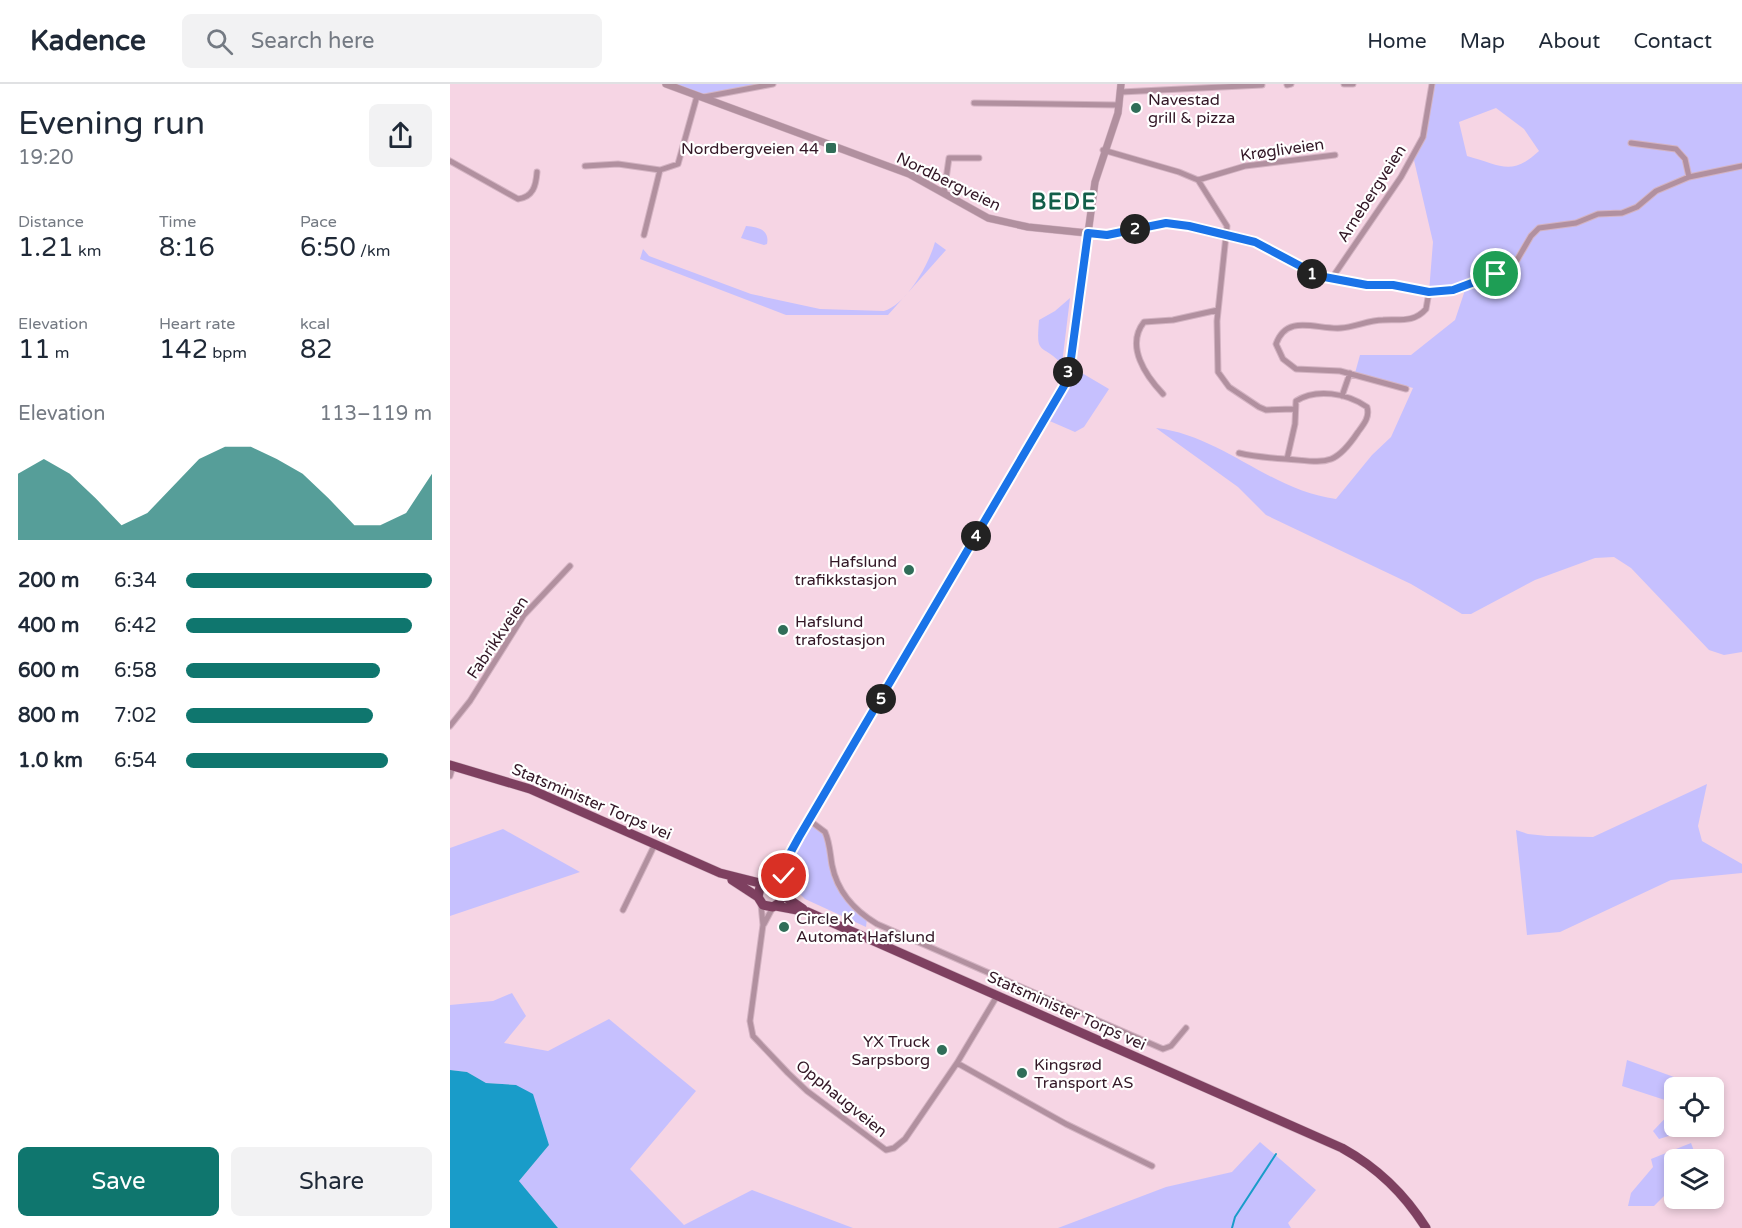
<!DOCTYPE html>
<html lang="en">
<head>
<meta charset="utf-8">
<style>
	:root { --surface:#fff; --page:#f2f2f3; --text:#1f2937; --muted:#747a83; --line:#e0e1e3; --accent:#0f766e }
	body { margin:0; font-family:"Varela Round",sans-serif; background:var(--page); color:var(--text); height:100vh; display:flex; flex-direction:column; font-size:22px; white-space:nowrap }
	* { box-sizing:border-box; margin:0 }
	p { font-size:20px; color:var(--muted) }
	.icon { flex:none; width:33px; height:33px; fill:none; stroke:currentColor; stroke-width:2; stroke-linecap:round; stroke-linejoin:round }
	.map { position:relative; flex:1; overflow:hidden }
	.details { display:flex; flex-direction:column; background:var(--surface); width:450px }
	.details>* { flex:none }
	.controls { position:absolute; left:1214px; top:993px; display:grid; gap:12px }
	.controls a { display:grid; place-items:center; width:60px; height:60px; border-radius:9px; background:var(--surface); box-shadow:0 3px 9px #0003; font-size:30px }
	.pin { position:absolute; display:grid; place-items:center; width:51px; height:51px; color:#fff; margin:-26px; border:3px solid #fff; border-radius:50%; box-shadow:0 2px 6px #0007 }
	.km { position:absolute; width:30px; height:30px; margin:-15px; border-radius:50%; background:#222; color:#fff; font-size:16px; line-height:30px; text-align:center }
	.round { display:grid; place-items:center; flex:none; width:63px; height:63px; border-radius:9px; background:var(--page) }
	.headline { display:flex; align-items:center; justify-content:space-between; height:102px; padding:0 18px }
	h1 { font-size:33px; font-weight:600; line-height:45px }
	.stats { display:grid; grid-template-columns:repeat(3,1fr); gap:9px; height:102px; padding:6px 18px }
	.stats div { display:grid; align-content:center }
	.stats b { font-size:26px; font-weight:600 }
	.stats small { font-size:16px; font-weight:400 }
	.stats p { font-size:16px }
	.chart { height:168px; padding:12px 18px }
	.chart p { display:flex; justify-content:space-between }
	.chart svg { width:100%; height:108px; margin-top:6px; fill:var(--accent); opacity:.7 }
	.cta { display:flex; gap:12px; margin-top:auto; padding:12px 18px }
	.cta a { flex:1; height:69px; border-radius:9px; background:var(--accent); color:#fff; font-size:24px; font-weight:600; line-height:69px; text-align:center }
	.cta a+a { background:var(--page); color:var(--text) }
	ul { padding:0 18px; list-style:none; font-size:20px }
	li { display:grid; grid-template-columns:96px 72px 1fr; align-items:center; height:45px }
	li i { height:15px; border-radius:8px; background:var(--accent) }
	header { display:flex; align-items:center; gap:36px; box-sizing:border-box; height:84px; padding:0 30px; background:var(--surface); border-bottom:2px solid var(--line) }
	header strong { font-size:28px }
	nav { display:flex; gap:33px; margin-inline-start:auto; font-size:21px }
	.search { width:420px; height:54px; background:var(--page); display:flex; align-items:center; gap:15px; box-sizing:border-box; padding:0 21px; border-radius:9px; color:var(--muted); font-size:22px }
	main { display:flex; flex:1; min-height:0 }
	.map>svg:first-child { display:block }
</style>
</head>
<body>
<header>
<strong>Kadence</strong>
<div class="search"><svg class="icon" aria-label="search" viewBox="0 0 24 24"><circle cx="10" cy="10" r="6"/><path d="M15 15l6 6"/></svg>Search here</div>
<nav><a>Home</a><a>Map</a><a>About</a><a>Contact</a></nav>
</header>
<main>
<section class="details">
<div class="headline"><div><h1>Evening run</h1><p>19:20</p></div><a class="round"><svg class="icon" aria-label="share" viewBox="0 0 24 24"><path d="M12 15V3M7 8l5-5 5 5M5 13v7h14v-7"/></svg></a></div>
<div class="stats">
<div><p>Distance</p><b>1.21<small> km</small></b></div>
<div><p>Time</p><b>8:16</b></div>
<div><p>Pace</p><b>6:50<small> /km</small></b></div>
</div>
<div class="stats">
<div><p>Elevation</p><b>11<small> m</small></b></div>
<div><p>Heart rate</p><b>142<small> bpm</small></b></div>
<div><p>kcal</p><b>82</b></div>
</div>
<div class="chart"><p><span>Elevation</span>113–119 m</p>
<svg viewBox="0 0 160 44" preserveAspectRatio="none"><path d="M0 44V17L10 11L20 17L30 27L40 38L50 33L60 22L70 11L80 6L90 6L100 11L110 17L120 27L130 38L140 38L150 33L160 17V44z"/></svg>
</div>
<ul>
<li><b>200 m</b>6:34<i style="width:100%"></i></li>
<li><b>400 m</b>6:42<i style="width:92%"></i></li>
<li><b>600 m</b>6:58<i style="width:79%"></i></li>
<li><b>800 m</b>7:02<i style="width:76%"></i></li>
<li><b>1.0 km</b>6:54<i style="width:82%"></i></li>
</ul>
<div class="cta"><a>Save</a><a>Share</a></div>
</section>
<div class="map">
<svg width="1292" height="1144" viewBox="0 0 1292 1144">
	<rect width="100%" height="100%" fill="#f6d5e4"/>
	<path fill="#c6c0fe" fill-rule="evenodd" d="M215 0H323L252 14Z
		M982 0H1292V568L1274 571 1259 566 1181 484 1164 473 1145 474 1085 496 1021 530H1012L961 500 816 431 788 403 706 344C771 351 821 407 886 415L922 371 941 353 963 304 905 289 910 271H961L1005 236 1015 206 1014 203 979 208 983 158 963 72 973 53ZM1046 24 1074 45 1089 67C1061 93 1051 81 1017 72L1009 38Z
		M296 142C307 143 320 145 317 160L314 161 291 154Z
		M485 158 496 166 438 231H336L190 175 193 165 199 172 301 210 370 225 434 227C457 220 479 180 485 158Z
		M620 214 612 280C590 258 586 273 589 236L605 227Z
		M620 282 659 305 634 343 625 348 595 335Z
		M1257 700 1248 742 1252 757 1292 780V789L1221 796 1110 848 1077 851 1066 746 1078 750 1097 752 1143 753Z
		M359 736 375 748 389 802 417 834 416 843 355 815 347 807 338 791 349 753Z
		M53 745 130 788 0 832V764Z
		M62 909 76 932 54 959 98 967 159 935 246 1007 180 1085 234 1141 302 1106 403 1144H108L69 1097 99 1061 66 1001 36 999 17 988 0 986V921L43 917Z
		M1177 976 1224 993 1218 1017 1172 1002Z
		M1224 1025V1042L1237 1043 1238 1046 1209 1055 1203 1047Z
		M810 1058 866 1106 838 1139 841 1144H608L716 1103 782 1088Z
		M1241 1059 1247 1075 1224 1076V1102L1204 1122H1178L1181 1109 1203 1083 1201 1075Z"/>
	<path fill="#199cc9" d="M0 986 17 988 36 999 66 1001 83 1010 99 1061 69 1097 108 1144H0Z"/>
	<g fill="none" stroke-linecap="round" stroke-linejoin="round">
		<path stroke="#199cc9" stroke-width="2" d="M782 1144 785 1133 826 1070"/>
		<g stroke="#d3b3c2" stroke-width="7">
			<path id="minor" d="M894 0H903
				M837 1 841 0
				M671 8 812 1
				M254 13 323 0
				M524 19 669 21
				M1181 59 1226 65 1235 75 1239 93
				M653 66 729 88 748 96 777 142 767 237 768 288 779 303 809 323 816 326 844 325
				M0 77 68 115C83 113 86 102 87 88
				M135 82 168 80 210 86 228 80 247 12
				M748 96 795 82 885 71
				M494 109 499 74H529
				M637 149 657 151 716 139 739 142 805 158 869 192 989 208 1021 200 1058 184 1067 176 1081 152 1089 144 1126 139 1148 130 1172 129 1187 123 1206 107 1239 93 1292 82
				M194 151 210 86
				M882 194 951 93 973 53 982 0
				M956 305 890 287 846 285 833 275 826 260C837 229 867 246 891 244 905 243 919 236 933 236 949 235 964 239 976 225L979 208
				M713 310C696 292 675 262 694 238L723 236 768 226
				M892 312 900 289
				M789 369C805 373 820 374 836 375 875 378 884 384 908 348 914 340 920 333 917 323 897 309 866 304 846 317L845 340 837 375
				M0 642 20 617 74 531 120 482
				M0 692 3 682
				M359 736 375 748C380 759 380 770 382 781 387 807 405 827 427 840L713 965 721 962 736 944
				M311 820 313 841 300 937 303 952 338 989 357 1007 436 1066 444 1064 455 1055 507 979 547 912
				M173 826 205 760
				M314 840 323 823
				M507 979 616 1040 702 1082"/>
		</g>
		<g stroke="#d3b3c2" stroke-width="8">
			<path id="tertiary" d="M216 0 459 90 538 134 578 143 637 149
				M318 798 338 773 614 302 620 282 645 98 668 29 671 0
				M331 804 338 776"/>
		</g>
		<g stroke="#d3b3c2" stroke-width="10">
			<path id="trunk" d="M0 681 80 705 270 789 313 800
				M282 796 308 813
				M333 810 329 819 323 823 313 821 308 813 310 803 322 798 330 802 337 814 353 825
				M326 822 358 828 892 1064C928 1084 954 1109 976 1144"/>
		</g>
		<use href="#minor" stroke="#b1909f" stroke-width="5"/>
		<use href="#tertiary" stroke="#b1909f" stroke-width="7"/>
		<use href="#trunk" stroke="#7e4060" stroke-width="9"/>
	</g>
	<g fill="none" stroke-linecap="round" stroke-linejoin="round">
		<g stroke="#fff" stroke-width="12">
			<path id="route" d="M334 792 338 773 349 753 614 302 620 282 638 149 657 151 716 139 739 142 805 158 869 192 917 201H943L979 208 1003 206 1046 190"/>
		</g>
		<use href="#route" stroke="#1a73e8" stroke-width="8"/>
	</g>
	<g fill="#306d58" stroke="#fff" stroke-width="2">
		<circle cx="686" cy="24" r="6"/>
		<rect x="375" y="58" width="12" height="12" rx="3"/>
		<circle cx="459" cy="486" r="6"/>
		<circle cx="333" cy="546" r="6"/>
		<circle cx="334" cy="843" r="6"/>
		<circle cx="492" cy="966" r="6"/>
		<circle cx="572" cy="989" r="6"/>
	</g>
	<g text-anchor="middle" stroke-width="4.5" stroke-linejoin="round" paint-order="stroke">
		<g font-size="16" fill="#331726" stroke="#fff" text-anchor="start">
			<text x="698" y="21">Navestad<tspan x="698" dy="18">grill &amp; pizza</tspan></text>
			<text x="369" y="70" text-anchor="end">Nordbergveien 44</text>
			<text x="447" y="483" text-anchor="end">Hafslund<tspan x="447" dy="18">trafikkstasjon</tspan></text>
			<text x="345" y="543">Hafslund<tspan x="345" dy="18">trafostasjon</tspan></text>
			<text x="346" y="840">Circle K<tspan x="346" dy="18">Automat Hafslund</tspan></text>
			<text x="480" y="963" text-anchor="end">YX Truck<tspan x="480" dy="18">Sarpsborg</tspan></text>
			<text x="584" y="986">Kingsrød<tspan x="584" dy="18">Transport AS</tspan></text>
		</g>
		<g font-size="16" fill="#331726" stroke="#fff">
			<text transform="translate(832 65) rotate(-8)" y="6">Krøgliveien</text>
			<text transform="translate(499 97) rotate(26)" y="6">Nordbergveien</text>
			<text transform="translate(921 109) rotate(-57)" y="6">Arnebergveien</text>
			<text transform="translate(47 553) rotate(-56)" y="6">Fabrikkveien</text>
			<text transform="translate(142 717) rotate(23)" y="6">Statsminister Torps vei</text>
			<text transform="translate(617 926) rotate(24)" y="6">Statsminister Torps vei</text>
			<text transform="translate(392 1014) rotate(39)" y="6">Opphaugveien</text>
		</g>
		<g font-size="22" font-weight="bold" letter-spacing="1.5" fill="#125e49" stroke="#fff">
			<text x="614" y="125">BEDE</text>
		</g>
	</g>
</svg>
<div class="controls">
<a><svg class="icon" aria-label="locate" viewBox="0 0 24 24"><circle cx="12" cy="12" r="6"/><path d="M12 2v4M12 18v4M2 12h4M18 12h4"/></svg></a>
<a><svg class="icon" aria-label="layers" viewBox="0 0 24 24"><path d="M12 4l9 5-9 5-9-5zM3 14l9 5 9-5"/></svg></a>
</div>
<div class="pin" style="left:1046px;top:190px;background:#1e9e55"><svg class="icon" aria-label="arrive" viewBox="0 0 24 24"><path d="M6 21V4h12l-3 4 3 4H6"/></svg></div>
<div class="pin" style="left:334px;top:792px;background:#d93025"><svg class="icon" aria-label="check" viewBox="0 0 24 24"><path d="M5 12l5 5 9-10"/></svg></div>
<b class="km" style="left:862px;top:190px">1</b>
<b class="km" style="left:685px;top:145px">2</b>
<b class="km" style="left:618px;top:288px">3</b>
<b class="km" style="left:526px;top:452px">4</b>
<b class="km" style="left:431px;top:615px">5</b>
</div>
</main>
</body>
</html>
